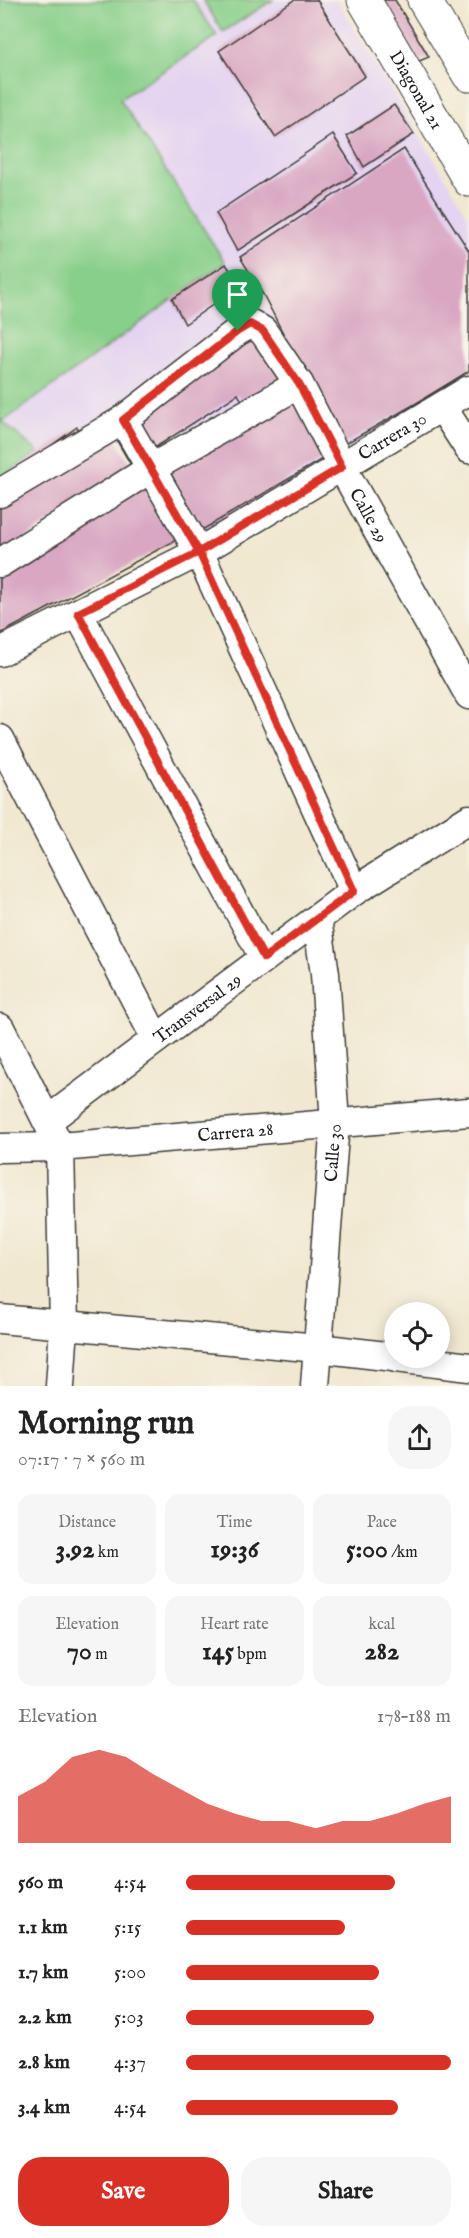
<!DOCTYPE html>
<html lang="en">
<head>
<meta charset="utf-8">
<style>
	:root { --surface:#fff; --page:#f6f6f6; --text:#222; --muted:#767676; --accent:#d93025 }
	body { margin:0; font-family:"IM FELL English",serif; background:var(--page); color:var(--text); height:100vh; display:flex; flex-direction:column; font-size:22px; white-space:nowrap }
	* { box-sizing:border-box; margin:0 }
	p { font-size:20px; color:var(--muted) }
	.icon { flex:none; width:33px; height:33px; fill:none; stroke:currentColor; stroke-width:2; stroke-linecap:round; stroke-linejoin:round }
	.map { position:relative; height:1386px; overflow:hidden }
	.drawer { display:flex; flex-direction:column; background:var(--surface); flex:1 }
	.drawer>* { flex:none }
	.tools { position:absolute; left:384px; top:1302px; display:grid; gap:12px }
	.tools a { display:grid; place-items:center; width:66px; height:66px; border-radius:50%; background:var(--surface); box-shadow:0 3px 15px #0003; font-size:30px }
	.pin { position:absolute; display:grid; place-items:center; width:51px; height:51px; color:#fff; margin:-62px -26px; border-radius:50% 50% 50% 0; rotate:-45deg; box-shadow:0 0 6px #0007 }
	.pin .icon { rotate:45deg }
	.round { display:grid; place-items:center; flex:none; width:63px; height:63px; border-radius:24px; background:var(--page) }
	.summary { display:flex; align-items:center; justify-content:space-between; height:102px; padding:0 18px }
	h1 { font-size:33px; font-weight:700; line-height:45px }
	.stats { display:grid; grid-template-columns:repeat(3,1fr); gap:9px; height:102px; padding:6px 18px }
	.stats div { display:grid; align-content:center; border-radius:15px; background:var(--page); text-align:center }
	.stats b { font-size:26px; font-weight:700 }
	.stats small { font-size:16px; font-weight:400 }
	.stats p { font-size:16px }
	.chart { height:168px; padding:12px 18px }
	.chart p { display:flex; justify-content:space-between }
	.chart svg { width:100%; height:108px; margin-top:6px; fill:var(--accent); opacity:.7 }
	.action { display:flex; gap:12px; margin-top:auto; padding:12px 18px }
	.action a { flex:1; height:69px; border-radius:24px; background:var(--accent); color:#fff; font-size:24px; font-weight:700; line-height:69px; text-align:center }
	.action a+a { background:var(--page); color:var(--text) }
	ul { padding:0 18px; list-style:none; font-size:20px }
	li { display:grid; grid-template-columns:96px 72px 1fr; align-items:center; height:45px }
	li i { height:15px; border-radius:8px; background:var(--accent) }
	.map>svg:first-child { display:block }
</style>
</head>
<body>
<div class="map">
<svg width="469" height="1386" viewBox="0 0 469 1386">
	<rect width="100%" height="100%" fill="#f7f3e8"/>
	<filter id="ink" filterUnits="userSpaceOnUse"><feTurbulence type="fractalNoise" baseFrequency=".0167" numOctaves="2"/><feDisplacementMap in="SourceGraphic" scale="12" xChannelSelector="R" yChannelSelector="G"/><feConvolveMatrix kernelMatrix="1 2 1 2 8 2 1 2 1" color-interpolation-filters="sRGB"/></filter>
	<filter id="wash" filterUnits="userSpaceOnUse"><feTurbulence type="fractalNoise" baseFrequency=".008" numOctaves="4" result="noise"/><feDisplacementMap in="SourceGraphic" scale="24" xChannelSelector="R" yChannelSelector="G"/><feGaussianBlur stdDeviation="1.35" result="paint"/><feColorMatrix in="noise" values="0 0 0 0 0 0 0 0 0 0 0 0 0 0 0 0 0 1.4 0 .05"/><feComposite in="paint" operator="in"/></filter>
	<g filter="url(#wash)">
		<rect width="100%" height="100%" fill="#f0e8d0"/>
		<path fill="#e4d3f1" d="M0 0H337L469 217V376L200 536 109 427 134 467 0 557Z"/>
		<path fill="#88cf89" stroke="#527652" stroke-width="1.5" d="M0 0H193L217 36 120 99 225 262 4 421 0 419Z
			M203 0H273L223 32Z
			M0 420 38 452 0 478Z"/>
		<g id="blocks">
			<path fill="#d9a7c2" d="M294 0H317L365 76 275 137 219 51Z
				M375 0H395L429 57 412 64Z
				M394 105 414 134 364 167 347 136Z
				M333 135 357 173 237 251 216 213Z
				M404 149 469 251V371L415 404 341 446 264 296 240 257Z
				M226 264 240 286 185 324 172 299Z
				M256 322 324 458 202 530 164 461 242 401 238 394 153 449 131 411Z
				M77 427 87 441 109 427 132 467 0 555V483Z
				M145 474 180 538 0 634V564Z"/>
		</g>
	</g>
	<g filter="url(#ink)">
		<use href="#blocks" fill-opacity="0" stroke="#3c3b37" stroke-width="1.5"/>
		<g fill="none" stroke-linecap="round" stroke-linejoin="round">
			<g stroke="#3c3b37" stroke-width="31">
				<g id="minor">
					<path d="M442 407 469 449"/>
					<path d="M123 420 199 552 354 891"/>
					<path id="s1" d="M0 493 123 420 238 331 251 324 263 331 299 384 342 467 469 695"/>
					<path d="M0 563 150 469 299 384"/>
					<path d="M78 613 264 958"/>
					<path id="s2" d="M0 652 199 552 469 390"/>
					<path d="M0 739 156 1039"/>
					<path d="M0 1028 60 1147 64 1326 60 1386"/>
					<path id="s3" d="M47 1121 354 891 469 819"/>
					<path id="s4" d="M0 1148 60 1147 469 1112"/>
					<path d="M0 1319 318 1348 394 1357"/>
					<path d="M396 1358 469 1367"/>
					<path id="s5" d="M315 1386 335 1123 325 974 317 919"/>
				</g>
			</g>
			<g stroke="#3c3b37" stroke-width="35">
				<g id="highway">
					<path id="s6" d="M364 0 469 180"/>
					<path d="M424 0 469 75"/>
				</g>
			</g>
			<use href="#minor" stroke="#fff" stroke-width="28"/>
			<use href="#highway" stroke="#fff" stroke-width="33"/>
		</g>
	</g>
	<g fill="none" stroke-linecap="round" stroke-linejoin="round" filter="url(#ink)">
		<g stroke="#fff" stroke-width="12">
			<path id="route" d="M238 331 123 420 199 552 354 891 264 958 78 613 199 552 342 467 299 384 263 331 250 324 238 331"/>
		</g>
		<use href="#route" stroke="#d93025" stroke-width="8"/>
	</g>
	<g text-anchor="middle" stroke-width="4.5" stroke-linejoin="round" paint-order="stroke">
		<g font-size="18" fill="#1c1c1c" stroke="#f7f3e8">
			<text dy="6" stroke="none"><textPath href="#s6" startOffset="104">Diagonal 21</textPath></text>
			<text dy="6" stroke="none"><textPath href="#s2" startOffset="448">Carrera 30</textPath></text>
			<text dy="6" stroke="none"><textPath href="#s1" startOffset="530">Calle 29</textPath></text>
			<text dy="6" stroke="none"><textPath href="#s3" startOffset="188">Transversal 29</textPath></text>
			<text dy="6" stroke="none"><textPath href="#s4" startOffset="236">Carrera 28</textPath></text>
			<text dy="6" stroke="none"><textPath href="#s5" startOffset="234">Calle 30</textPath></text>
		</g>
	</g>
</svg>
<div class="tools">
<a><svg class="icon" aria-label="locate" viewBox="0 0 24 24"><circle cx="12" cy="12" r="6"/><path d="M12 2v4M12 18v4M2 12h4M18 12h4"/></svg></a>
</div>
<div class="pin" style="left:238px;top:331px;background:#1e9e55"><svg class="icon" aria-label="arrive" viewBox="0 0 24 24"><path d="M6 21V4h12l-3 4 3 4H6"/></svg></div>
</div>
<section class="drawer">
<div class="summary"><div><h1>Morning run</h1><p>07:17 · 7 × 560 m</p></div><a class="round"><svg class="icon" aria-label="share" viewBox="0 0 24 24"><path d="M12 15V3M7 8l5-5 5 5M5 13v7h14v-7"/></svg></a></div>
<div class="stats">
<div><p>Distance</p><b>3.92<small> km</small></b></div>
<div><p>Time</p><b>19:36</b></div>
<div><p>Pace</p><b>5:00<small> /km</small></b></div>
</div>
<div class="stats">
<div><p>Elevation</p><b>70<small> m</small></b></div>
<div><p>Heart rate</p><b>145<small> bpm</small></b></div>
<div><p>kcal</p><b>282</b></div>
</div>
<div class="chart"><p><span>Elevation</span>178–188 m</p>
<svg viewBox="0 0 160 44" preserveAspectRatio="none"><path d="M0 44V25L10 19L20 9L30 6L40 9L50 16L60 22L70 28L80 32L90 35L100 35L110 38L120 35L130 35L140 32L150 28L160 25V44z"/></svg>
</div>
<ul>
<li><b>560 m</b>4:54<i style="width:79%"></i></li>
<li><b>1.1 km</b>5:15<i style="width:60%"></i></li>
<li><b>1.7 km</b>5:00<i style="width:73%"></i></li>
<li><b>2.2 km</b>5:03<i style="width:71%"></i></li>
<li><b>2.8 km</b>4:37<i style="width:100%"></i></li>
<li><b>3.4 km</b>4:54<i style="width:80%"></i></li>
</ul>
<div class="action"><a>Save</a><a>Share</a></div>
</section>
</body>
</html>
